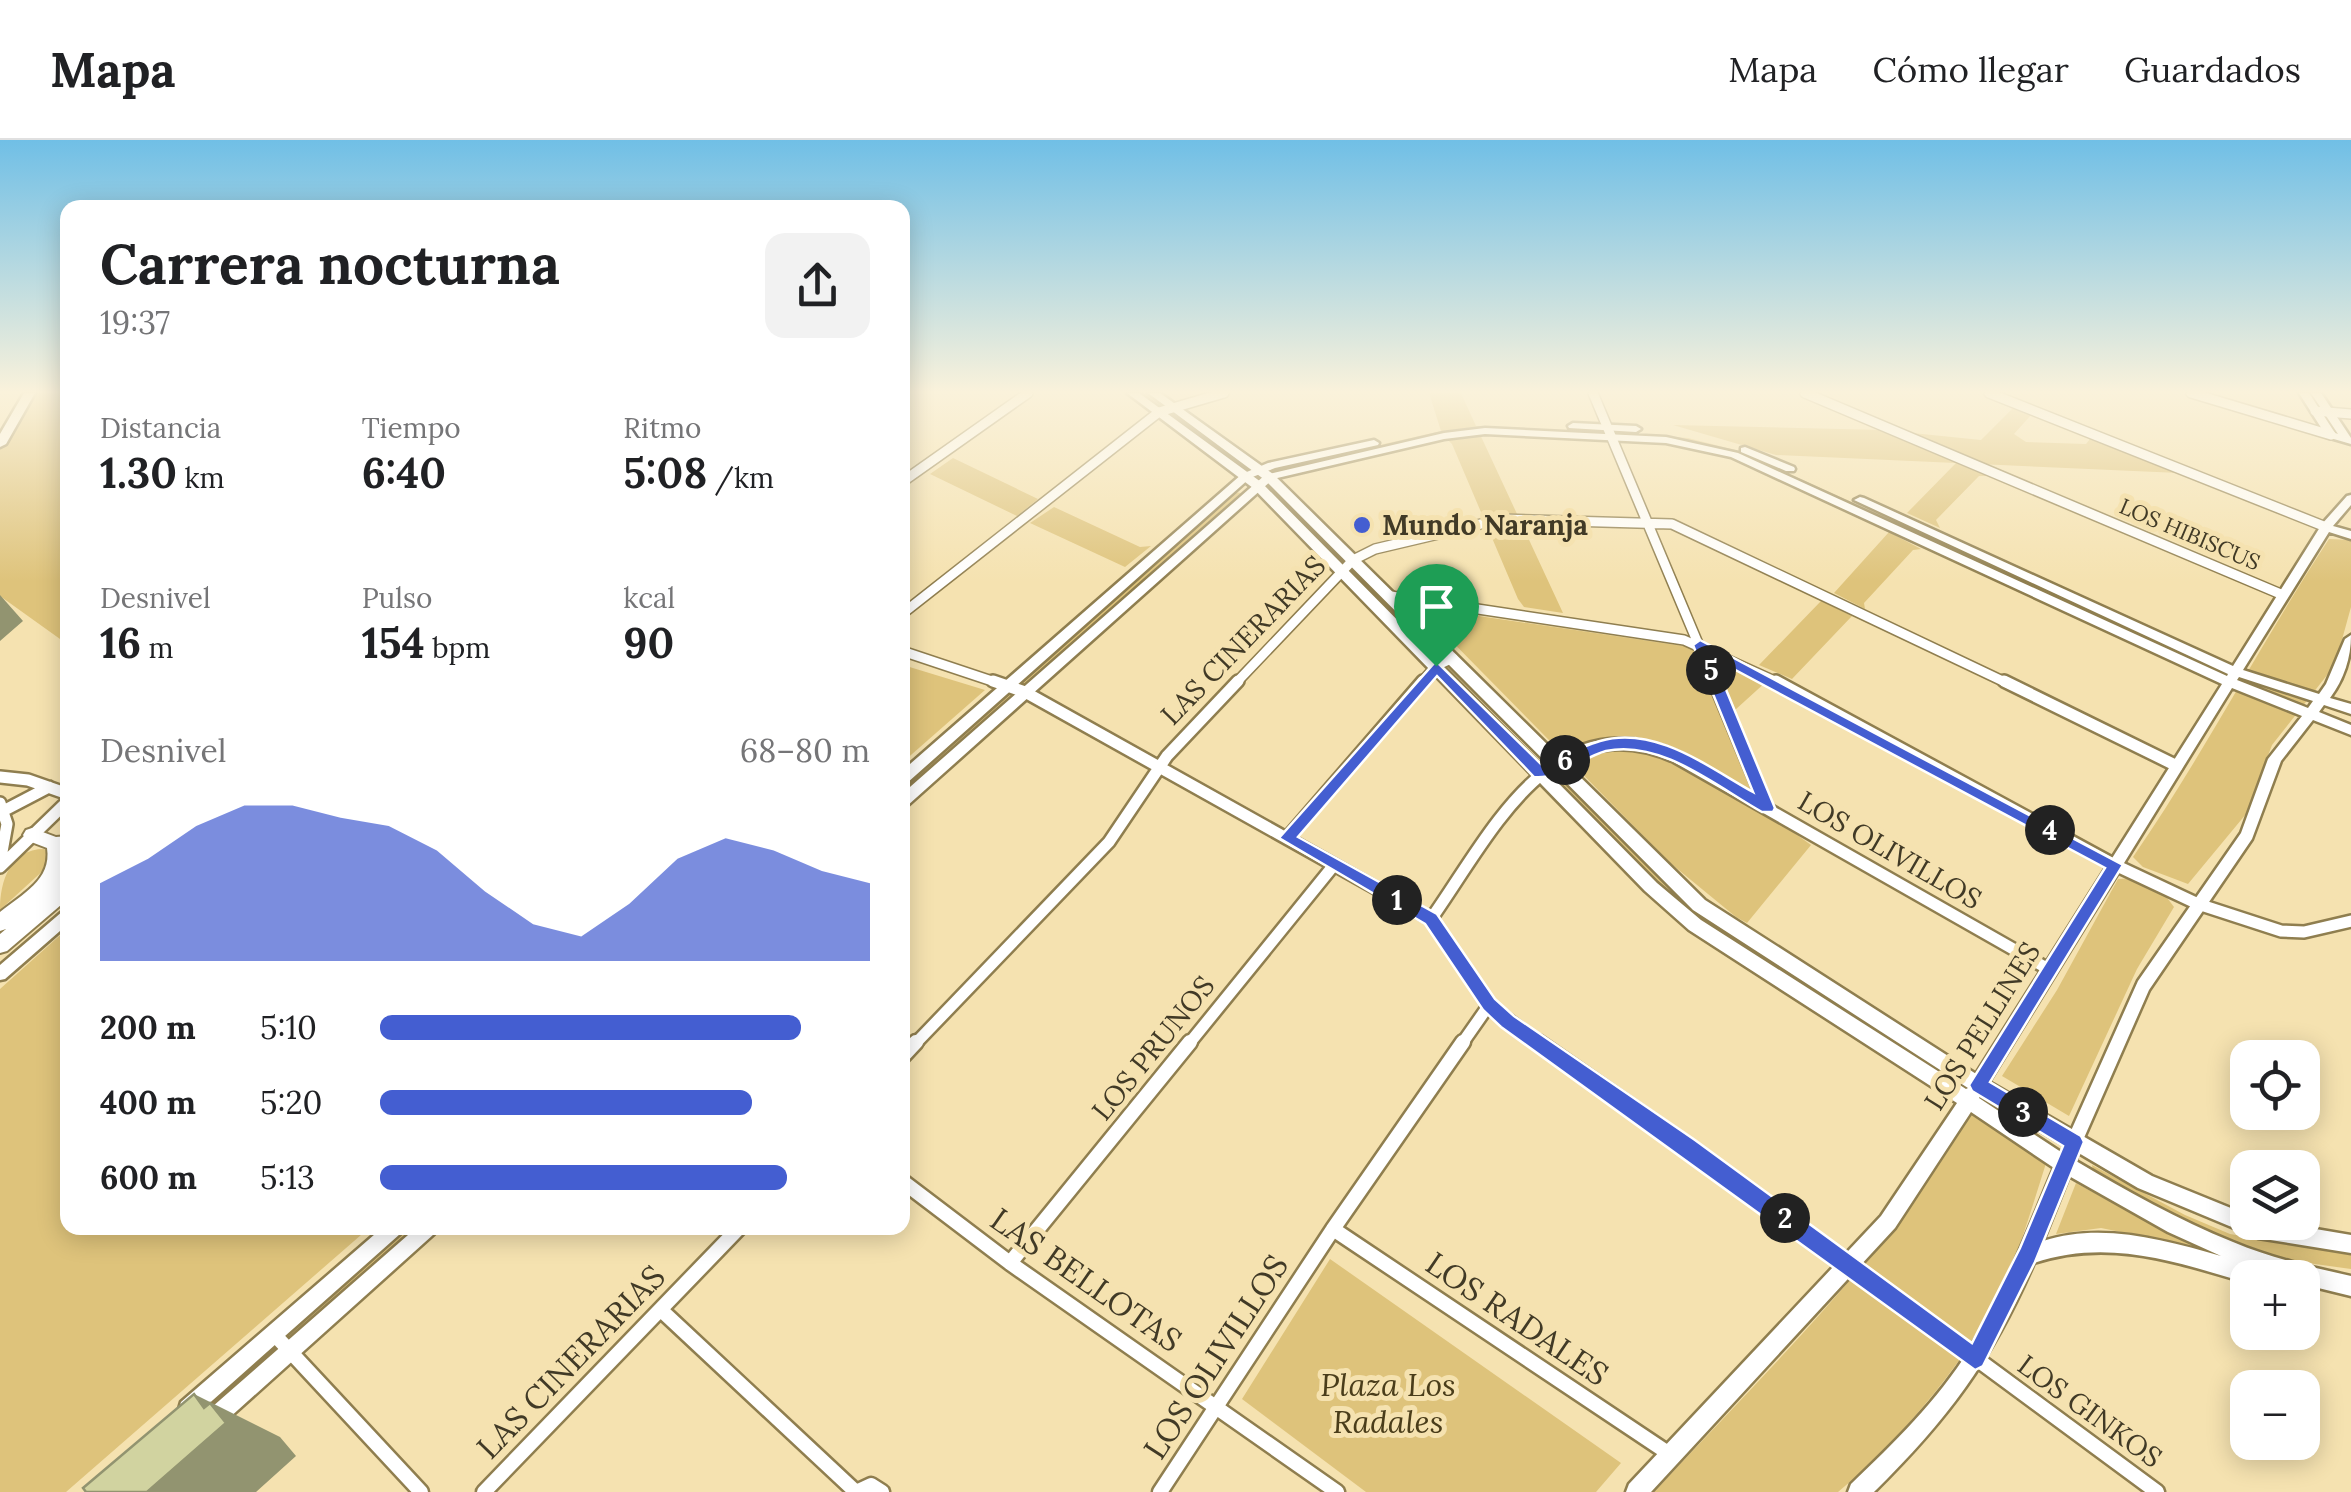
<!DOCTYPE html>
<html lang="es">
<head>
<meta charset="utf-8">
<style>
	:root { --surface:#fff; --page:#f2f2f2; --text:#202124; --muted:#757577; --line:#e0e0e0; --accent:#445ed1 }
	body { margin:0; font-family:Lora,serif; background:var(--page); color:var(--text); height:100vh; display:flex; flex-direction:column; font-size:38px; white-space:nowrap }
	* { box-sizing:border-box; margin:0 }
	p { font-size:32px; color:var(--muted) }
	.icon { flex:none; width:55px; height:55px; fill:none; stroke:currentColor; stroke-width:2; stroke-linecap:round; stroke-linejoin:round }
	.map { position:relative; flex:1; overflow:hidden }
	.sheet { position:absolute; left:60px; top:60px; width:850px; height:1035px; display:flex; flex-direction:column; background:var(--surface); border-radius:20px; box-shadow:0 5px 25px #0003 }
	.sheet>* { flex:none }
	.fabs { position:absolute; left:2230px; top:900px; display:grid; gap:20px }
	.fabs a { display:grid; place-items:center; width:90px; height:90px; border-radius:20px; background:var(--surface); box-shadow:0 5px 25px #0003; font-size:50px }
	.pin { position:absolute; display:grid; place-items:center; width:85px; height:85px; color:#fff; margin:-102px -42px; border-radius:50% 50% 50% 0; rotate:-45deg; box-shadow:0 0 10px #0007 }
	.pin .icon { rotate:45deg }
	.km { position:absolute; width:50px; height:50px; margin:-25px; border-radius:50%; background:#222; color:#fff; font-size:28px; line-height:50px; text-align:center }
	.round { display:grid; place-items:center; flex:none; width:105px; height:105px; border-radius:20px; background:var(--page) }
	.headline { display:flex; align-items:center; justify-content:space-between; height:170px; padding:0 40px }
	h1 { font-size:55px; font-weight:700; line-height:75px }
	.metrics { display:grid; grid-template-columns:repeat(3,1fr); gap:15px; height:170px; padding:10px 40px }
	.metrics div { display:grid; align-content:center }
	.metrics b { font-size:42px; font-weight:700 }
	.metrics small { font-size:28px; font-weight:400 }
	.metrics p { font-size:28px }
	.chart { height:280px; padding:20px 40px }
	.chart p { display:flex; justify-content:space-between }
	.chart svg { width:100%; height:180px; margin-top:10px; fill:var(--accent); opacity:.7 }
	ul { padding:0 40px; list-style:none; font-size:32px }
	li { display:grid; grid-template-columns:160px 120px 1fr; align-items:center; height:75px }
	li i { height:25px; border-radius:12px; background:var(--accent) }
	header { display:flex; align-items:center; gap:60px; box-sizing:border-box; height:140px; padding:0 50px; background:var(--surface); border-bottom:2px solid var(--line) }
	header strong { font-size:48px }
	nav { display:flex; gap:55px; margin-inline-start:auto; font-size:35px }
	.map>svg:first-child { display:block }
</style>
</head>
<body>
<header>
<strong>Mapa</strong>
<nav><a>Mapa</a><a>Cómo llegar</a><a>Guardados</a></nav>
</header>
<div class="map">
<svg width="2351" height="1352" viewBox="0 0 2351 1352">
	<rect width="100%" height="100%" fill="#f5e2b0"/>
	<path fill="#dec37b" d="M22 253H67V504L0 456V295Z
		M1429 253H1461L1476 286 1597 292 1478 290 1563 473 1524 467 1518 459 1452 304 1442 294 1281 331 1278 328 1441 291Z
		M2013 268 2031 275 2014 294 2026 302 2086 304 2090 299 2179 333 1776 315 1673 285 1883 290 1981 300Z
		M1623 293 1688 298 1739 311 2217 528 2215 532 1741 315 1705 304Z
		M953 318 1038 359 1017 376 930 334Z
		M1956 323 1988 336H1979L1936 380 1940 388 1907 373Z
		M1235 352 1241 353 903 655 902 647Z
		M1054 367 1140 407 1151 406 1125 427 1030 383Z
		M1889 392 1921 409 1913 410 1864 463 1865 469 1834 453Z
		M2329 399 2351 400V467L2335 525 2272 605 2246 674 2188 744 2143 727 2133 717C2204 614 2261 503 2329 399Z
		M1821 461 1852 476 1792 539 1759 525Z
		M1418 467 1690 507 1767 541 1724 580 1760 668 1811 705 1747 783 1736 777 1669 722Z
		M903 525 985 550 903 622 902 525Z
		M1567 640 1675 752 1952 932 1947 939 1695 778 1662 750 1560 644Z
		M44 709 49 712 47 727 0 770C0 741 10 709 44 709Z
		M2135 738 2162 751 2174 767 2137 829 2069 976 2002 936 2057 850 2118 739Z
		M67 789 68 1088H369L66 1352H0V849Z
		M1973 971 2047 1020C2035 1058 2023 1099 2008 1136 1981 1205 1896 1306 1838 1352H1654C1767 1230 1888 1115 1973 971Z
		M2092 1025 2185 1075 2230 1094 2351 1115V1129L2271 1118 2191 1089 2093 1031Z
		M2076 1043 2195 1107 2101 1088 2056 1094Z
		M405 1088H417L120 1352H107Z
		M1330 1119 1621 1323 1596 1352H1366L1242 1259Z"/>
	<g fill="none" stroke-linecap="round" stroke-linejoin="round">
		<g stroke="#8f7e4f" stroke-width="12">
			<path id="minor-far2" d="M1593 253 1715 544
				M1805 253 2283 455
				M1989 253 2326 387
				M2191 253 2331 295
				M2315 271 2351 274
				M902 342 1028 253
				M1391 456 1684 500 1781 544
				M902 474 1159 272 1224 253
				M902 511 1001 544
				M1235 544 1353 420 1375 409 1502 379 1672 384 2009 544
				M1420 544 1436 526 1453 518"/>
		</g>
		<g stroke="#8f7e4f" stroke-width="16">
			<path id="minor-far1" d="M993 541 1025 552 1431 779 1489 865 1541 905
				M1714 541 1767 668
				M1776 541 2115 725 2198 764 2281 791 2304 792 2351 781
				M2004 541 2177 626
				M0 637 28 640 68 654
				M0 663 7 684 0 723
				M5 670 49 647
				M1287 698 1423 541
				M0 727 68 661
				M1431 779C1490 696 1551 561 1676 617L2050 830
				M914 905 1109 702 1167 616 1238 541
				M1188 905 1334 725
				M1461 905 1489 865"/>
		</g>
		<g stroke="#8f7e4f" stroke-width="19">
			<path id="minor" d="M1538 902 1688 1006 2157 1352
				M902 917 916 902
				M902 1041 1010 1123 1337 1352
				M1333 1089 1671 1315
				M1010 1123 1190 902
				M661 1170 856 1352 871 1345 882 1352
				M273 1193 421 1352
				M484 1352 739 1088
				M1160 1352 1333 1089 1463 902"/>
		</g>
		<g stroke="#8f7e4f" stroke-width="5">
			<path id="tertiary" d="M2299 253H2309L2335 293 2338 294 2311 253H2321L2351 298V304L2327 297Z
				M1573 283 1636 286 1641 289 1636 292 1569 288 1568 286Z
				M1485 288 1666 297 1738 313 2227 536 2228 534 1854 360 1860 357 1864 358 2233 526 2322 384 2347 356 2351 355V365L2333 386 2351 391V399L2329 392 2243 530 2319 554 2326 544 2345 499 2351 495C2351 518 2344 539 2330 558L2351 564V574L2324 565 2319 572 2351 585V595L2313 580 2281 621 2252 699 2149 850 2080 1007 2074 1010 2068 1007 2066 1002 2138 841 2241 693 2268 619 2302 576 2232 548 1984 950 1978 952 1972 950 1970 945 1972 940 2222 544 1731 317 1666 303 1485 294 1444 299 1273 339 907 666 902 667V654L1265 335 1444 293ZM2239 537 2313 561 2308 568 2237 540Z
				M1374 300 1379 303 1378 305 1275 328 1250 338 907 643 902 644V631L1242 334 1268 323Z
				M1745 307 1794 327 1795 329 1794 331H1786L1741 312V308Z
				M68 769V784L5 839 0 840V825L63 771Z
				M382 1088H403L400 1094 195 1276 188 1278 181 1276 179 1269 181 1262Z
				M416 1088H437L434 1094 218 1288 211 1290 204 1288 202 1281 204 1274Z"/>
		</g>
		<g stroke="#8f7e4f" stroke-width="5">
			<path id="secondary" d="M24 253H35L6 304 0 307V294Z
				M1127 253H1139L1261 342 1657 743 1701 780 1966 949 1968 948 1693 770 1265 340 1148 253H1160L1273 334 1705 760 1984 939 2152 1036 2248 1075V1082H2275L2351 1095V1113L2258 1098 2138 1048 2077 1012 2076 1021C2127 1051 2178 1080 2233 1102 2271 1118 2311 1127 2351 1136V1156L2302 1144V1138H2279L2272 1135 2273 1138H2248V1143C2175 1122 2109 1098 2034 1123 1992 1220 1949 1278 1874 1352H1848L1851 1344C1894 1303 1937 1261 1969 1210 2005 1153 2028 1089 2054 1028L1971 972 1895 1088 1651 1352H1626L1629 1344 1881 1076 1957 963 1689 790 1645 751 1253 348ZM1980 956 2068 1007 2061 1012 1979 958ZM2069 1036 2168 1092 2221 1116C2164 1100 2102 1082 2043 1101Z"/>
		</g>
		<g stroke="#8f7e4f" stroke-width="4">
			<path id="primary" d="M32 688 56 697 68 696V710H65L68 738 62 743 68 741V759L7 811 0 813V794L6 789 0 791V772C22 754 52 740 47 708L26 700 23 695 26 690Z"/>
		</g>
		<use href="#minor-far2" stroke="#fff" stroke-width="9"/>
		<use href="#minor-far1" stroke="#fff" stroke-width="11"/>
		<use href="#minor" stroke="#fff" stroke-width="14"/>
		<use href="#tertiary" fill="#fff" fill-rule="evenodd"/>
		<use href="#secondary" fill="#fff" fill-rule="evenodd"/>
		<use href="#primary" fill="#fff" fill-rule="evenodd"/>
	</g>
	<path fill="#929470" d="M0 455 23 481 0 501Z
		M194 1254 280 1297 296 1316 256 1352H147L204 1268Z"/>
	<path fill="#d1d3a0" stroke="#929470" stroke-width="2.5" d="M194 1254 204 1268 210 1263 226 1283 147 1352H86L83 1348Z"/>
	<linearGradient id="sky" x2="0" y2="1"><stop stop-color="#70bfe6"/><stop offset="0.57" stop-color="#faf2db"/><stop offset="1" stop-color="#faf2db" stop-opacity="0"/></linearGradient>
	<rect width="2351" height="442" fill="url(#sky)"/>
	<path fill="#445ed1" stroke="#fff" stroke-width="2.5" fill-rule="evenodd" d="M1700 500 2123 725 1990 942 2081 996 2084 1002 2035 1122 1983 1226 1975 1230 1501 887 1483 870 1425 784 1279 698 1436 521 1542 625C1561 617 1580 607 1600 601 1655 585 1708 627 1753 652L1693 505ZM1713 518 2105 728 1969 945 1972 951 2063 1006 2020 1108 1972 1203 1695 1000 1514 876 1495 859 1437 774 1298 697 1437 536 1534 637C1557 640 1583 617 1606 611 1661 599 1717 647 1762 672H1773L1775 668Z"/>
	<circle fill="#445ed1" stroke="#f5e2b0" stroke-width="4" cx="1362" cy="385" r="10"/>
	<g text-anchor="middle" stroke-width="10" stroke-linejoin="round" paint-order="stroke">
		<g font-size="22" fill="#413a26" stroke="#f5e2b0">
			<text transform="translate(2190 394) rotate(23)" y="8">LOS HIBISCUS</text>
		</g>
		<g font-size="28" font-weight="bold" fill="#413a26" stroke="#f5e2b0" text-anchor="start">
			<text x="1382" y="395">Mundo Naranja</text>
		</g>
		<g font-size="28" fill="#413a26" stroke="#f5e2b0">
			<text transform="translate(1243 500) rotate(-46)" y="10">LAS CINERARIAS</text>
			<text transform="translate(1890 710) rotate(30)" y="10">LOS OLIVILLOS</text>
			<text transform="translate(1982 886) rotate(-58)" y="10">LOS PELLINES</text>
			<text transform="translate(1153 908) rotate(-51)" y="10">LOS PRUNOS</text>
			<text transform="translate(2090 1271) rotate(36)" y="10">LOS GINKOS</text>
		</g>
		<g font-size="32" fill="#413a26" stroke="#f5e2b0">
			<text transform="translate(1086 1140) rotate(35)" y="11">LAS BELLOTAS</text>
			<text transform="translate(1517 1179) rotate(34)" y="11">LOS RADALES</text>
			<text transform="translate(1216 1217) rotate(-57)" y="11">LOS OLIVILLOS</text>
			<text transform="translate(571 1222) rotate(-46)" y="11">LAS CINERARIAS</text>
		</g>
		<g font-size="32" font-style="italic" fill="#4a3d1a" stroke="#f5e2b0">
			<text x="1388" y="1256">Plaza Los<tspan x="1388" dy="37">Radales</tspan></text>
		</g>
	</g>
</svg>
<div class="fabs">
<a><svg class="icon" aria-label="locate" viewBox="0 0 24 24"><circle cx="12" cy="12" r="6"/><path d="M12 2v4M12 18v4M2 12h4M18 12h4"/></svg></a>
<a><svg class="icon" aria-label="layers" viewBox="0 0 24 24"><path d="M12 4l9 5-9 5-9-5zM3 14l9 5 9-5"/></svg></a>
<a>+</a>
<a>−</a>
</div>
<div class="pin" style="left:1436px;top:526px;background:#1e9e55"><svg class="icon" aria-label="arrive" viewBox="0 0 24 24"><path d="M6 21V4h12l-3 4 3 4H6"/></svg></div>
<b class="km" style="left:1397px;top:760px">1</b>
<b class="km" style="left:1785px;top:1078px">2</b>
<b class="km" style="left:2023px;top:972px">3</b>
<b class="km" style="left:2050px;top:690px">4</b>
<b class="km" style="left:1711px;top:530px">5</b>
<b class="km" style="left:1565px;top:620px">6</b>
<section class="sheet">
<div class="headline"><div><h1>Carrera nocturna</h1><p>19:37</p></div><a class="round"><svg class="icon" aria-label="share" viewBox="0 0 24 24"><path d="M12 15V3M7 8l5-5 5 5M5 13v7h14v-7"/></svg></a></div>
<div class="metrics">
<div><p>Distancia</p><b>1.30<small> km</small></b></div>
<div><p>Tiempo</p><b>6:40</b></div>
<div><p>Ritmo</p><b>5:08<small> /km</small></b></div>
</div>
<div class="metrics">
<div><p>Desnivel</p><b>16<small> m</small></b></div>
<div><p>Pulso</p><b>154<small> bpm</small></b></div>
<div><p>kcal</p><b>90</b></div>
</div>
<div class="chart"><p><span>Desnivel</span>68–80 m</p>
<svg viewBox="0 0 160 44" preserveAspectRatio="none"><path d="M0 44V25L10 19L20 11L30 6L40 6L50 9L60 11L70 17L80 27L90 35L100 38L110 30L120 19L130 14L140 17L150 22L160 25V44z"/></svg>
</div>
<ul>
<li><b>200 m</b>5:10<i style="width:86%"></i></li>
<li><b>400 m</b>5:20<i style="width:76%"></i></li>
<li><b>600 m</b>5:13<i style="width:83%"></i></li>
</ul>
</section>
</div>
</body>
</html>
